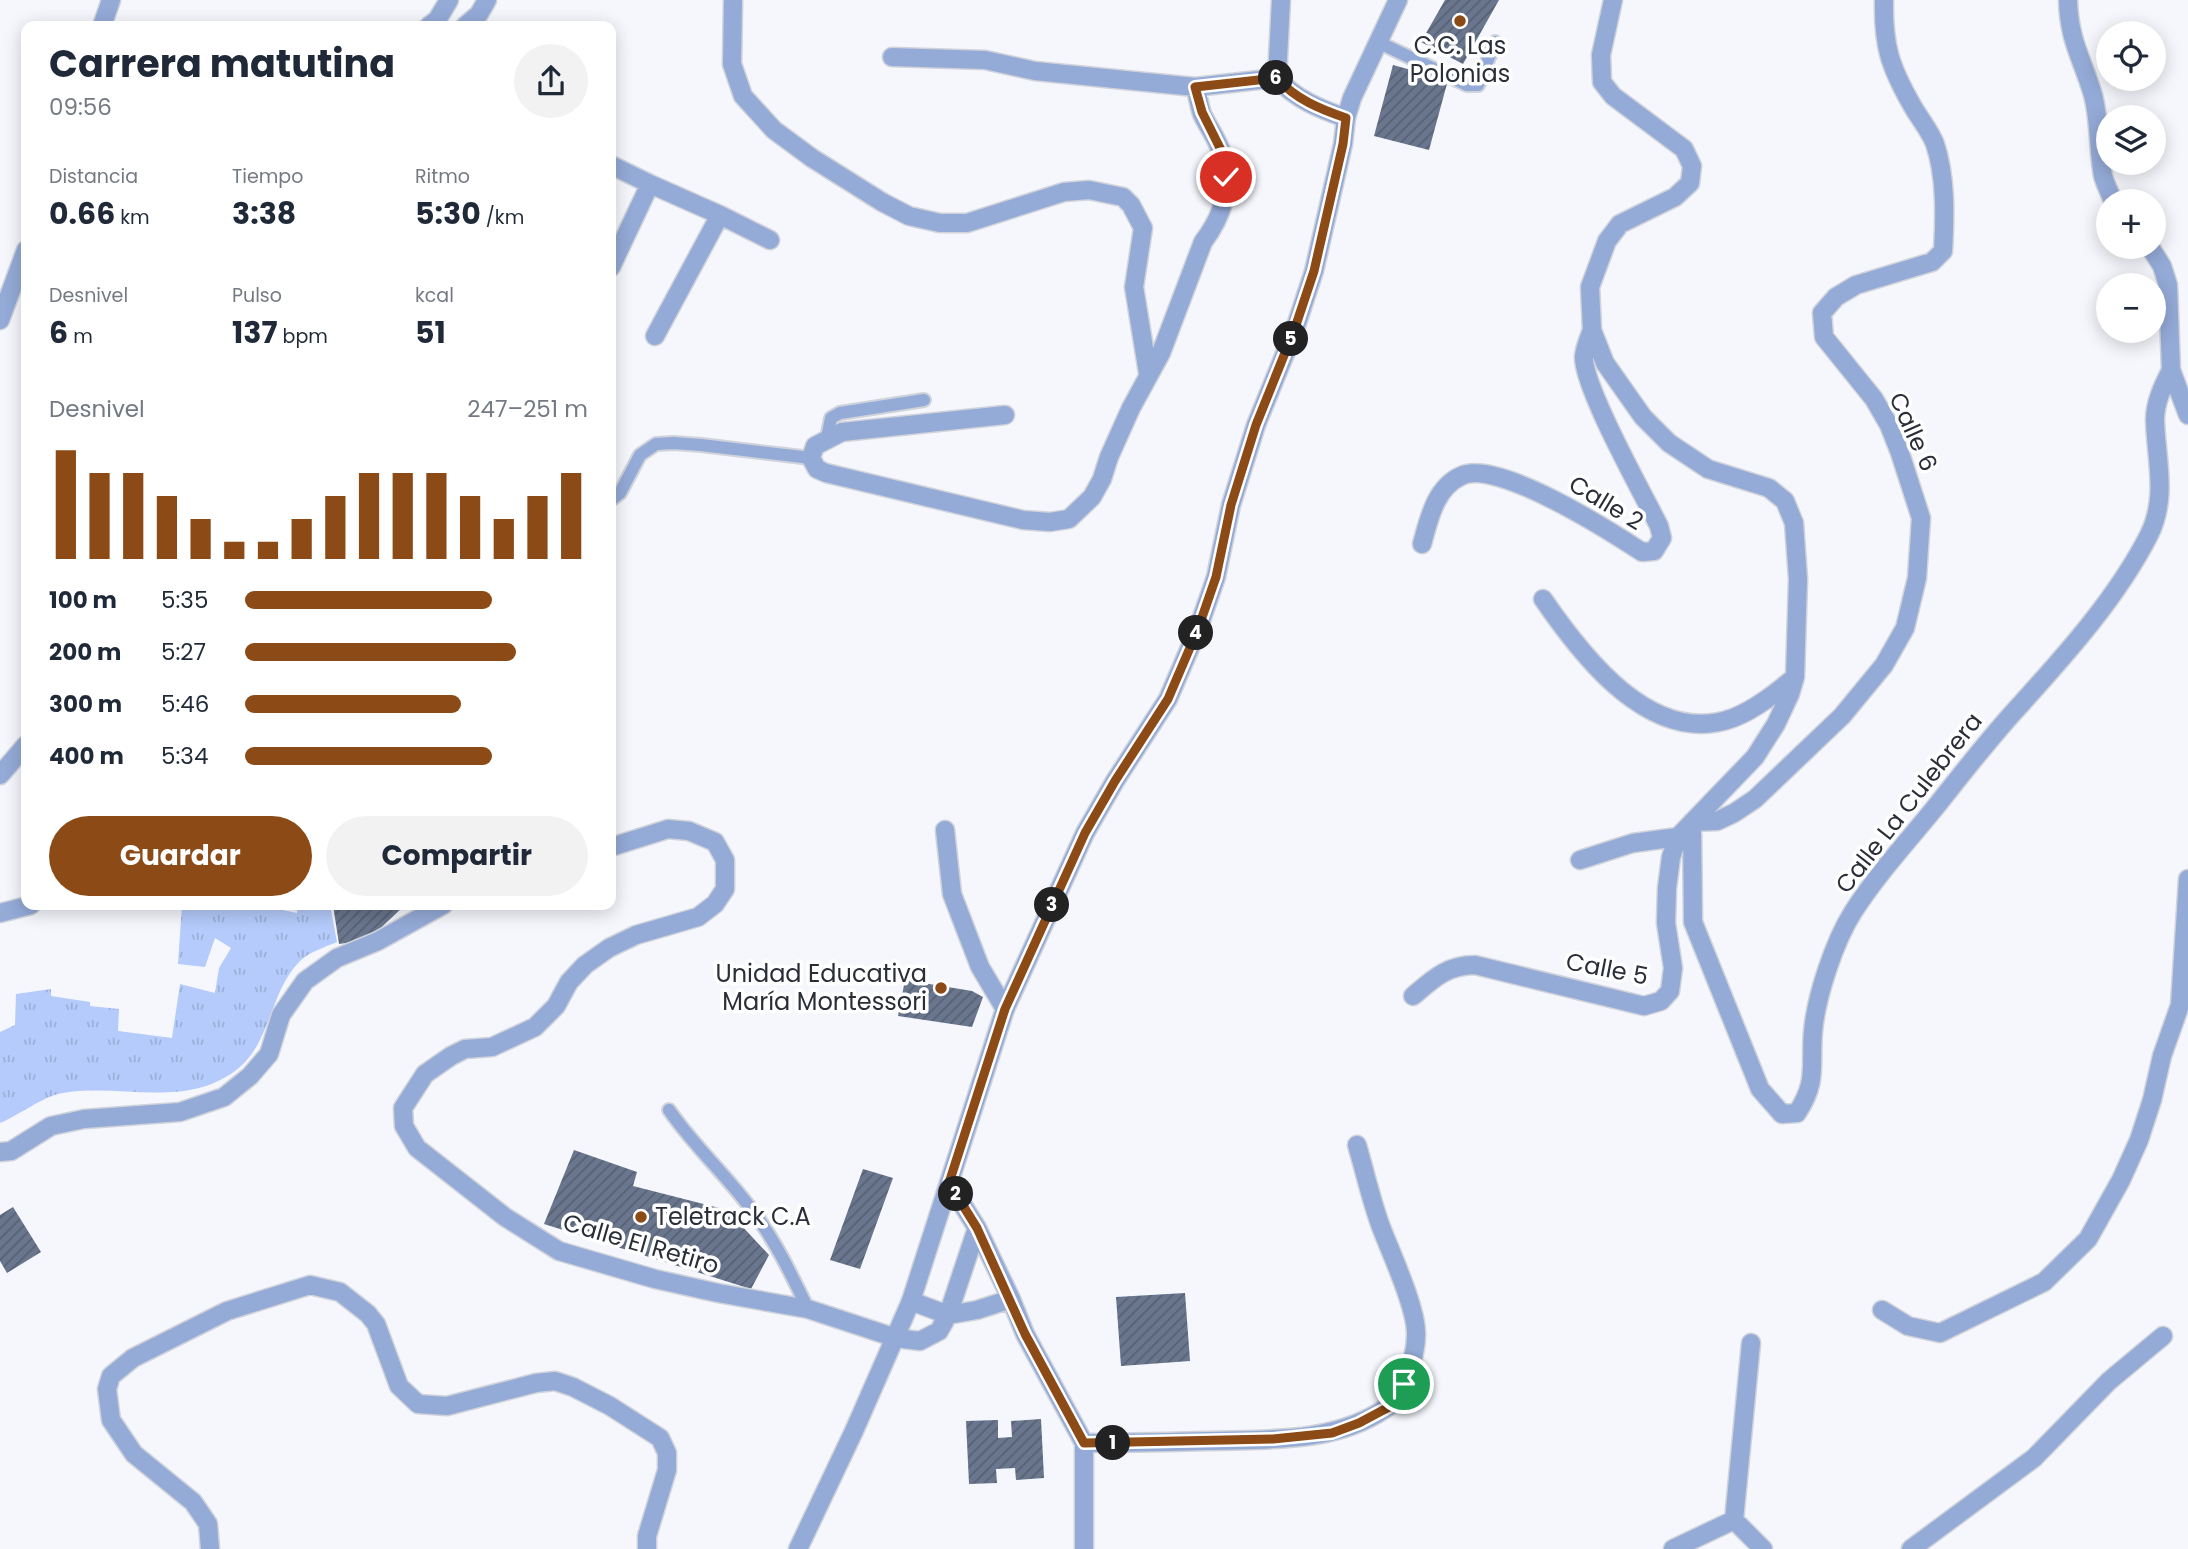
<!DOCTYPE html>
<html lang="es">
<head>
<meta charset="utf-8">
<style>
	:root { --surface:#fff; --page:#f2f2f3; --text:#1f2937; --muted:#747a83; --accent:#8b4a16 }
	body { margin:0; font-family:Poppins,sans-serif; background:var(--page); color:var(--text); height:100vh; display:flex; flex-direction:column; font-size:26px; white-space:nowrap }
	* { box-sizing:border-box; margin:0 }
	p { font-size:23px; color:var(--muted) }
	.icon { flex:none; width:38px; height:38px; fill:none; stroke:currentColor; stroke-width:2; stroke-linecap:round; stroke-linejoin:round }
	.map { position:relative; flex:1; overflow:hidden }
	.details { position:absolute; left:21px; top:21px; width:595px; height:889px; display:flex; flex-direction:column; background:var(--surface); border-radius:14px; box-shadow:0 4px 18px #0003 }
	.details>* { flex:none }
	.tools { position:absolute; left:2096px; top:21px; display:grid; gap:14px }
	.tools a { display:grid; place-items:center; width:70px; height:70px; border-radius:50%; background:var(--surface); box-shadow:0 4px 18px #0003; font-size:35px }
	.pin { position:absolute; display:grid; place-items:center; width:60px; height:60px; color:#fff; margin:-30px; border:4px solid #fff; border-radius:50%; box-shadow:0 2px 7px #0007 }
	.km { position:absolute; width:35px; height:35px; margin:-18px; border-radius:50%; background:#222; color:#fff; font-size:19px; line-height:35px; text-align:center }
	.round { display:grid; place-items:center; flex:none; width:74px; height:74px; border-radius:37px; background:var(--page) }
	.head { display:flex; align-items:center; justify-content:space-between; height:119px; padding:0 28px }
	h1 { font-size:38px; font-weight:700; line-height:52px }
	.metrics { display:grid; grid-template-columns:repeat(3,1fr); gap:10px; height:119px; padding:7px 28px }
	.metrics div { display:grid; align-content:center }
	.metrics b { font-size:30px; font-weight:700 }
	.metrics small { font-size:19px; font-weight:400 }
	.metrics p { font-size:19px }
	.chart { height:196px; padding:14px 28px }
	.chart p { display:flex; justify-content:space-between }
	.chart svg { width:100%; height:126px; margin-top:7px; stroke:var(--accent); stroke-width:6 }
	.cta { display:flex; gap:14px; margin-top:auto; padding:14px 28px }
	.cta a { flex:1; height:80px; border-radius:42px; background:var(--accent); color:#fff; font-size:28px; font-weight:700; line-height:80px; text-align:center }
	.cta a+a { background:var(--page); color:var(--text) }
	ul { padding:0 28px; list-style:none; font-size:23px }
	li { display:grid; grid-template-columns:112px 84px 1fr; align-items:center; height:52px }
	li i { height:18px; border-radius:9px; background:var(--accent) }
	.map>svg:first-child { display:block }
</style>
</head>
<body>
<div class="map">
<svg width="2188" height="1549" viewBox="0 0 2188 1549">
	<defs>
		<pattern id="grass-tufts" width="24" height="20" patternUnits="userSpaceOnUse" patternTransform="scale(1.75)"><rect width="24" height="20" fill="#b4cbfb"/><path d="M3 7l-1-3M5 7V3M7 7l1-3M15 17l-1-3M17 17v-4M19 17l1-3" fill="none" stroke="#9bafd8"/></pattern>
		<pattern id="building-hatch" width="6" height="6" patternUnits="userSpaceOnUse" patternTransform="scale(1.75)"><rect width="6" height="6" fill="#6a768d"/><path d="M-1 1l2-2M0 6l6-6M5 7l2-2" fill="none" stroke="#576174"/></pattern>
	</defs>
	<rect width="100%" height="100%" fill="#f5f7fd"/>
	<path fill="url(#grass-tufts)" d="M182 905H258L297 913V905H330L337 942C325 947 309 952 299 962 269 993 271 1045 235 1071 183 1109 120 1083 63 1093 43 1096 20 1115 0 1123V1032L15 1025 16 994 51 989V996L90 1002V1006L119 1009 118 1031 172 1038 180 984 215 993 219 968 231 948 215 938 205 967 178 964Z"/>
	<path fill="url(#building-hatch)" d="M1445 0H1499L1463 64 1421 42Z
		M1393 65 1448 80 1429 150 1374 136Z
		M333 905H405L368 940 339 944Z
		M905 980 972 991 983 997 972 1027 898 1016Z
		M574 1150 637 1172 633 1186 727 1210 769 1255 751 1289 544 1224Z
		M863 1169 893 1178 860 1269 830 1260Z
		M13 1207 41 1252 7 1273 0 1261V1215Z
		M1185 1293 1190 1361 1121 1366 1116 1297Z
		M1041 1419 1044 1478 1016 1480 1015 1468 996 1469 997 1483 969 1484 966 1421 998 1420V1438L1012 1437 1011 1421Z"/>
	<g fill="none" stroke-linecap="round" stroke-linejoin="round">
		<g stroke="#d0d3da" stroke-width="16">
			<path id="service" d="M1378 42 1467 85H1478L1495 42
				M827 438 831 418 840 413 924 400
				M611 500 620 493 640 455 656 444 674 443 701 445 811 458
				M669 1110C694 1146 726 1175 752 1210 775 1240 791 1274 808 1309"/>
		</g>
		<g stroke="#d0d3da" stroke-width="21">
			<path id="minor" d="M733 0 732 64 743 96 774 130 812 158 882 202 909 216 940 223H967L1064 192 1089 190 1123 197 1131 205 1143 228 1134 287 1148 373
				M1281 0 1277 78C1295 99 1320 109 1346 118
				M2068 0C2069 41 2082 58 2093 95 2100 122 2098 149 2103 176 2105 184 2110 193 2113 201
				M102 26 111 0
				M429 26 437 20 449 0
				M465 26 479 14 487 0
				M892 57 985 60 1035 71 1195 87 1277 78
				M611 165 650 184 611 267
				M650 184 720 215 655 336
				M720 215 770 240
				M2150 247 2162 266 2168 285 2171 370 2188 415
				M0 320 26 250
				M1005 415 842 432 815 446 811 458 817 469 826 473 1023 520 1050 522 1069 519 1092 497 1102 479 1109 457 1131 408 1161 353 1203 242C1222 217 1233 186 1222 154 1218 140 1208 127 1202 114 1199 105 1198 95 1195 87
				M1422 544C1429 519 1435 488 1461 476 1496 458 1610 531 1642 552L1654 551 1662 538 1659 526C1643 494 1582 385 1584 356 1585 347 1589 338 1592 330
				M1543 599C1582 656 1652 748 1733 718 1756 709 1777 692 1795 677
				M0 775 26 745
				M1692 822 1693 922 1760 1089 1782 1114 1797 1113C1818 1081 1810 1067 1813 1032 1816 997 1834 942 1853 912 1878 873 1909 840 1938 804 1965 770 1992 735 2022 703 2068 652 2118 596 2149 535 2168 497 2156 459 2155 420 2155 402 2163 386 2171 370
				M1692 822 1717 821 1734 813 1755 799 1842 716 1884 665 1905 628 1917 578 1921 518 1900 453 1889 425 1874 399 1824 337 1822 313 1836 297 1856 285 1932 262 1943 251C1945 216 1946 177 1935 144 1930 131 1920 119 1913 107 1890 67 1883 46 1884 0
				M945 830 952 894 980 967 1005 1009
				M611 847 668 829 689 831 715 842 725 860V889L715 904 698 917 636 935 609 948 585 965 569 982 556 1006 535 1027 492 1047 465 1049 451 1056 425 1074 403 1108 404 1126 417 1148 505 1217 559 1251 655 1279 718 1293 808 1309 896 1338 920 1341 939 1331 948 1315 977 1228
				M1580 860 1633 843 1678 837
				M0 913 31 905
				M1413 996C1433 979 1447 965 1475 965L1644 1006 1661 1001 1670 991 1673 968 1666 923 1667 888 1671 857 1678 837 1755 757 1776 724 1790 694 1795 677 1798 579 1794 523 1785 501 1769 488 1708 469 1669 443 1643 417 1605 363 1592 330 1590 287 1607 241 1620 224 1675 197 1690 183 1692 166 1684 149 1613 96 1602 82 1601 55 1613 0
				M0 1152 11 1151 51 1126 84 1119 180 1112 224 1097 250 1076 269 1054 281 1015 305 981 337 958 378 941 443 905
				M949 1183 977 1228 1011 1299 1025 1334 1084 1443V1549
				M911 1301 948 1315 977 1310 1011 1299
				M1882 1310 1908 1326 1940 1333 2044 1282 2088 1239 2121 1180 2139 1140 2152 1100 2162 1056 2180 1005 2188 879
				M1084 1443C1125 1443 1166 1442 1206 1441 1266 1439 1334 1444 1386 1408 1404 1396 1417 1353 1416 1332 1415 1305 1391 1253 1381 1227 1371 1200 1365 1172 1357 1145
				M1734 1520 1751 1343
				M210 1549 208 1524 193 1502 134 1454 111 1420 107 1389 111 1376 133 1358 227 1311 310 1285 340 1292 368 1314 376 1324 399 1386 418 1404 447 1406 536 1383 555 1381 573 1387 610 1406 660 1438 667 1453V1470L647 1536V1549
				M1673 1549 1734 1520 1763 1549
				M1911 1549 2034 1458 2109 1381 2163 1336"/>
		</g>
		<g stroke="#d0d3da" stroke-width="21">
			<path id="tertiary" d="M798 1549 854 1431 911 1301 1005 1009 1085 833 1115 781 1168 699 1198 629 1216 577 1231 505 1256 425 1295 329 1314 271 1343 144 1346 118 1352 98 1398 0"/>
		</g>
		<use href="#service" stroke="#94aad7" stroke-width="12"/>
		<use href="#minor" stroke="#94aad7" stroke-width="18"/>
		<use href="#tertiary" stroke="#94aad7" stroke-width="18"/>
	</g>
	<g fill="none" stroke-linecap="round" stroke-linejoin="round">
		<g stroke="#fff" stroke-width="14">
			<path id="route" d="M1226 177 1223 154 1202 112 1195 87 1277 78C1295 99 1320 109 1346 118L1343 144 1314 271 1295 328 1256 425 1231 505 1216 577 1198 629 1168 699 1115 781 1085 833 1005 1009 949 1183 977 1228 1025 1334 1084 1443 1273 1439 1332 1433 1359 1423 1389 1407 1404 1384"/>
		</g>
		<use href="#route" stroke="#8b4a16" stroke-width="9"/>
	</g>
	<g fill="#8b4a16" stroke="#fff" stroke-width="2.5">
		<circle cx="1460" cy="21" r="7"/>
		<circle cx="941" cy="988" r="7"/>
		<circle cx="641" cy="1217" r="7"/>
	</g>
	<g text-anchor="middle" stroke-width="7" stroke-linejoin="round" paint-order="stroke">
		<g font-size="24" fill="#292e38" stroke="#fff">
			<text x="1460" y="54">C.C. Las<tspan x="1460" dy="28">Polonias</tspan></text>
			<text x="927" y="982" text-anchor="end">Unidad Educativa<tspan x="927" dy="28">María Montessori</tspan></text>
			<text x="655" y="1225" text-anchor="start">Teletrack C.A</text>
		</g>
		<g font-size="24" fill="#292e38" stroke="#fff">
			<text transform="translate(1913 432) rotate(66)" y="8">Calle 6</text>
			<text transform="translate(1606 503) rotate(31)" y="8">Calle 2</text>
			<text transform="translate(1909 803) rotate(-52)" y="8">Calle La Culebrera</text>
			<text transform="translate(1607 969) rotate(11)" y="8">Calle 5</text>
			<text transform="translate(641 1244) rotate(16)" y="8">Calle El Retiro</text>
		</g>
	</g>
</svg>
<div class="tools">
<a><svg class="icon" aria-label="locate" viewBox="0 0 24 24"><circle cx="12" cy="12" r="6"/><path d="M12 2v4M12 18v4M2 12h4M18 12h4"/></svg></a>
<a><svg class="icon" aria-label="layers" viewBox="0 0 24 24"><path d="M12 4l9 5-9 5-9-5zM3 14l9 5 9-5"/></svg></a>
<a>+</a>
<a>−</a>
</div>
<div class="pin" style="left:1404px;top:1384px;background:#1e9e55"><svg class="icon" aria-label="arrive" viewBox="0 0 24 24"><path d="M6 21V4h12l-3 4 3 4H6"/></svg></div>
<div class="pin" style="left:1226px;top:177px;background:#d93025"><svg class="icon" aria-label="check" viewBox="0 0 24 24"><path d="M5 12l5 5 9-10"/></svg></div>
<b class="km" style="left:1113px;top:1443px">1</b>
<b class="km" style="left:956px;top:1194px">2</b>
<b class="km" style="left:1052px;top:905px">3</b>
<b class="km" style="left:1196px;top:633px">4</b>
<b class="km" style="left:1291px;top:339px">5</b>
<b class="km" style="left:1276px;top:78px">6</b>
<section class="details">
<div class="head"><div><h1>Carrera matutina</h1><p>09:56</p></div><a class="round"><svg class="icon" aria-label="share" viewBox="0 0 24 24"><path d="M12 15V3M7 8l5-5 5 5M5 13v7h14v-7"/></svg></a></div>
<div class="metrics">
<div><p>Distancia</p><b>0.66<small> km</small></b></div>
<div><p>Tiempo</p><b>3:38</b></div>
<div><p>Ritmo</p><b>5:30<small> /km</small></b></div>
</div>
<div class="metrics">
<div><p>Desnivel</p><b>6<small> m</small></b></div>
<div><p>Pulso</p><b>137<small> bpm</small></b></div>
<div><p>kcal</p><b>51</b></div>
</div>
<div class="chart"><p><span>Desnivel</span>247–251 m</p>
<svg viewBox="0 0 160 44" preserveAspectRatio="none"><path d="M5 44V6M15 44V14M25 44V14M35 44V22M45 44V30M55 44V38M65 44V38M75 44V30M85 44V22M95 44V14M105 44V14M115 44V14M125 44V22M135 44V30M145 44V22M155 44V14"/></svg>
</div>
<ul>
<li><b>100 m</b>5:35<i style="width:72%"></i></li>
<li><b>200 m</b>5:27<i style="width:79%"></i></li>
<li><b>300 m</b>5:46<i style="width:63%"></i></li>
<li><b>400 m</b>5:34<i style="width:72%"></i></li>
</ul>
<div class="cta"><a>Guardar</a><a>Compartir</a></div>
</section>
</div>
</body>
</html>
